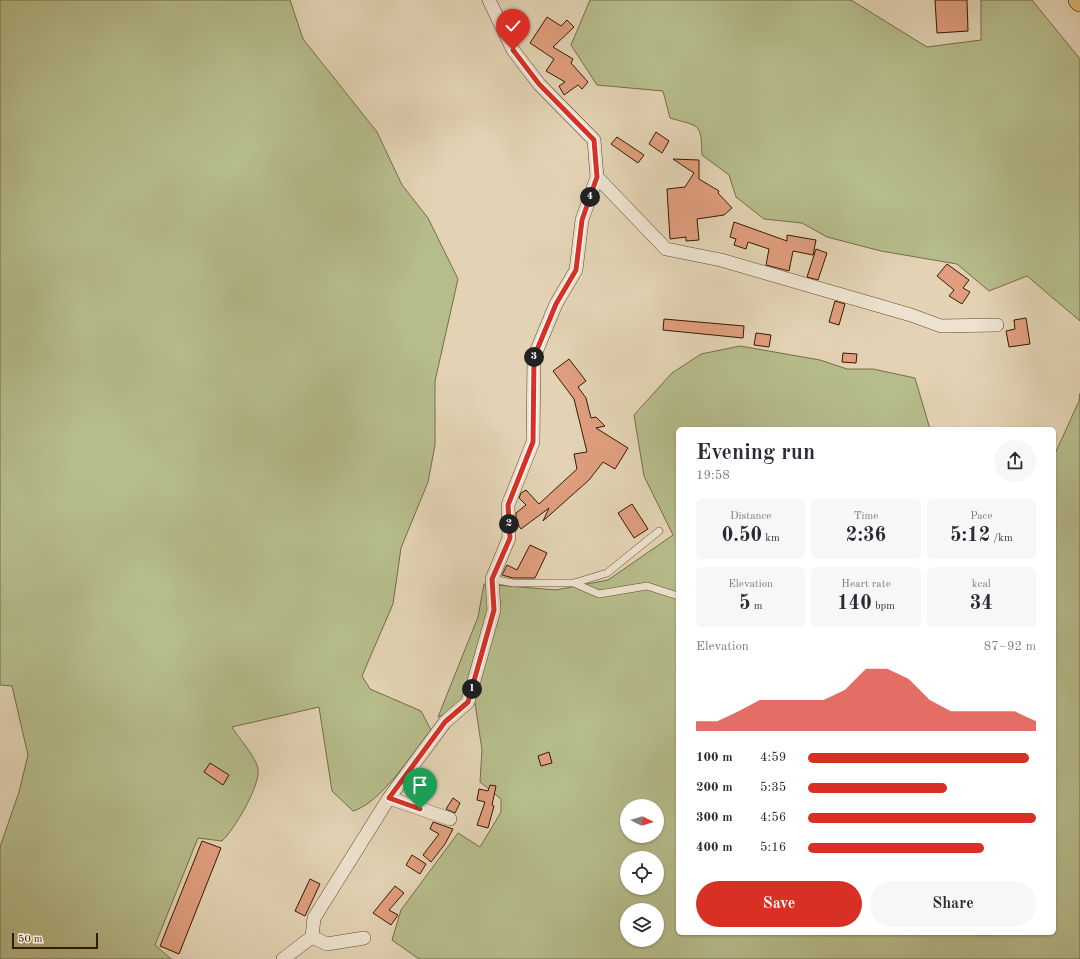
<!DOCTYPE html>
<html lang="en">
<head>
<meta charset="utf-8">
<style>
	:root { --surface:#fff; --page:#f7f7f7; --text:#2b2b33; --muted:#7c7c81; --accent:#d93025 }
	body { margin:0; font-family:"Old Standard TT",serif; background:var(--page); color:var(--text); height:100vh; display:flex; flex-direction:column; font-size:15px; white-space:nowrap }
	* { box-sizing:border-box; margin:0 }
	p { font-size:13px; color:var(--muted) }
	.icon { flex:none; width:22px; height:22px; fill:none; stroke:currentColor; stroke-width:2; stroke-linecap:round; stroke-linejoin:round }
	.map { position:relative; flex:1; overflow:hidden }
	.drawer { position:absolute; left:676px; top:427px; width:380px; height:508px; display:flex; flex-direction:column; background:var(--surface); border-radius:6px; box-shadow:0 1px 3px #0004 }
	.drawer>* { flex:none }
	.needle { width:26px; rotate:95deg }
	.tools { position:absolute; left:620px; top:799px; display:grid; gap:8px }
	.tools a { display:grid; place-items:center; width:44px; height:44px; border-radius:50%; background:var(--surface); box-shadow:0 1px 3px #0004; font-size:20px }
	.scale { position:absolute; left:12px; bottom:10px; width:86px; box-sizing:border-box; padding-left:4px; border:2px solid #341b00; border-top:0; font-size:11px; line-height:14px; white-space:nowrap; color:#341b00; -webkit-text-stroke:3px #ede2ce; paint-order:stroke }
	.pin { position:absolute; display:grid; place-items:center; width:34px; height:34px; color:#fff; margin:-41px -17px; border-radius:50% 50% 50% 0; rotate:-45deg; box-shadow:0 0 4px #0007 }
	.pin .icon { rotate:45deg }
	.km { position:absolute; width:20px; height:20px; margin:-10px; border-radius:50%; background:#222; color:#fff; font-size:11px; line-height:20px; text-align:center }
	.round { display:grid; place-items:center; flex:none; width:42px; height:42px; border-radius:21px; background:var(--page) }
	.headline { display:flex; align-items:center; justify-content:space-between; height:68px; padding:0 20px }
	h1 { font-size:22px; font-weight:700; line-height:30px }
	.figures { display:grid; grid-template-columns:repeat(3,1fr); gap:6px; height:68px; padding:4px 20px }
	.figures div { display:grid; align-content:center; border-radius:6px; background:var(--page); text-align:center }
	.figures b { font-size:20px; font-weight:700 }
	.figures small { font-size:11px; font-weight:400 }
	.figures p { font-size:11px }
	.chart { height:112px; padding:8px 20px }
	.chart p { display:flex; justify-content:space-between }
	.chart svg { width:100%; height:72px; margin-top:4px; fill:var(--accent); opacity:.7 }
	.button { display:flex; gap:8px; margin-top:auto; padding:8px 20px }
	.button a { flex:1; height:46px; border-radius:24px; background:var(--accent); color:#fff; font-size:16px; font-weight:700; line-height:46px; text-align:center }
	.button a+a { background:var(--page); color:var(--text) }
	ul { padding:0 20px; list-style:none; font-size:13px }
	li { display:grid; grid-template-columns:64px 48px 1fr; align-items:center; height:30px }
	li i { height:10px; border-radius:5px; background:var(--accent) }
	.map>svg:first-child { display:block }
</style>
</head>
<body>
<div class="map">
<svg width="1080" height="959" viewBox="0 0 1080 959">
	<rect width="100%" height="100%" fill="#e3d3b4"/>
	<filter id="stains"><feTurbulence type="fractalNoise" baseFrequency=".005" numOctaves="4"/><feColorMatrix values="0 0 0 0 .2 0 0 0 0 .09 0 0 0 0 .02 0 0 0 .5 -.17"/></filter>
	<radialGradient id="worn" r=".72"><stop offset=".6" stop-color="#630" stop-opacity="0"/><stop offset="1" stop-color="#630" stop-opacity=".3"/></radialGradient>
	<path fill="#b6bc8b" stroke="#756c46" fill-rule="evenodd" d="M0 0H290L303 39 377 132 402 185 428 218 458 279 435 381V445L428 482 401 548 393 604 362 676 370 689 421 711 431 730C412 754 381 803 353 811L332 791 319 707 232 727C239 739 254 754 258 768 261 785 234 830 222 841L198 838 155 945 171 959H0V847L19 792 28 755 12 686 0 685Z
		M590 0H851L927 47 981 40V0H1032L1080 59V321L1027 276 989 291 957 264 881 251 827 237 802 223 764 219 736 197 729 175 702 155C701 122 700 127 670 118L663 91 597 85 571 45Z
		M740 346 820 360 847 369H873L915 378 930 429H678V933H1054V456L1079 401 1080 393V959H419L392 940 401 910 458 833 480 847 501 812V799L480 782 482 750 475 703 438 717 478 617 484 584 556 590 608 580 673 535 644 476 634 415 672 373 701 354ZM627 806H657V836H627ZM627 858H657V888H627ZM627 910H657V940H627Z"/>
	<path fill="#e09e7e" stroke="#341b00" d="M935 0H967L968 31 937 33Z
		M547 17 561 26 567 20 574 27 553 47 573 59 571 63 588 82 582 89 578 85 564 95 559 86 565 82 546 71 554 59 530 43Z
		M656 132 669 141 662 153 649 144Z
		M617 137 644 155 638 163 611 144Z
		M673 159 699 160V179L719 191 718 193 732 208 724 215 697 219 699 240 686 241V237L670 239 667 189 685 187 694 173Z
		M734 222 787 241V235L816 240 813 255 793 251 789 271 766 265 769 249 748 242 746 249 734 245 736 239 730 237Z
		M816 249 827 253 818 280 807 277Z
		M947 264 969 280 963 288 970 292 962 304 949 296 954 290 937 276Z
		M835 301 845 304 839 325 829 322Z
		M1026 318 1030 344 1009 347 1006 331 1015 329 1014 320Z
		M664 319 744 326 743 338 663 330Z
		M756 333 771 335 769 347 754 345Z
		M843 353 857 354 856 363 842 362Z
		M569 359 586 381 578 387 586 398 591 418 596 417 605 426 596 428 628 448 615 469 603 462 589 480 543 521 549 508 521 529 516 521V513L526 505 519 498 521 493 526 490 539 504 577 469 574 454 587 452 574 399 553 371Z
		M632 504 648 529 634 538 618 513Z
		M530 545 547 553 535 578H513L502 575 507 565 517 570Z
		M549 752 552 763 541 766 538 756Z
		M210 763 229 775 223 785 204 772Z
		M490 785 496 786 492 805 494 806 488 828 477 825 485 802 477 800 479 789 488 791Z
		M453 798 460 803 455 813 446 809Z
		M433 822 453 829 445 844 431 862 423 855 439 834 430 829Z
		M202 841 221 848 179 954 160 946Z
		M412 855 426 864 420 874 406 865Z
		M310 879 320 884 305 916 295 911Z
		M395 886 404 893 389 910 398 915 391 925 373 913Z"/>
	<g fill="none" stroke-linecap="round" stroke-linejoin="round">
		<g stroke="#60492d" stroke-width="8">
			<path id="lane" d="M492 579 513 583H574L607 573 659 531
				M574 583 599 594 647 586 678 596"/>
		</g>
		<g stroke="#60492d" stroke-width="14">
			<path id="street" d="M489 0 513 50 539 84 594 140 597 177 666 249 721 260 911 315 941 326 997 325
				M389 798 450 819
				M312 937 327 944 364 938
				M283 959 312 937 314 918 389 798 445 722 468 702 494 610 492 579 509 538 508 505 533 442 534 357 556 304 576 270 582 220 597 177"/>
		</g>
		<g stroke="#341b00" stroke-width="22">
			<path id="primary" d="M1079 0 1080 1"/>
		</g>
		<use href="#lane" stroke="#ede2ce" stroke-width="7"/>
		<use href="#street" stroke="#ede2ce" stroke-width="13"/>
		<use href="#primary" stroke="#e2ba7a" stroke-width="21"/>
	</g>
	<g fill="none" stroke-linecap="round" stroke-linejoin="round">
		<g stroke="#fff" stroke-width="8">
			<path id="route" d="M420 809 389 798 445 722 468 702 494 610 492 579 510 538 508 505 533 442 534 357 556 304 576 270 582 220 597 177 594 140 539 84 513 50"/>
		</g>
		<use href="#route" stroke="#d93025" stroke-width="5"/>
	</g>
	<rect width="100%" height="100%" filter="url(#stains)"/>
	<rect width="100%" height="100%" fill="url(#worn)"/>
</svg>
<div class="tools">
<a><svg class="needle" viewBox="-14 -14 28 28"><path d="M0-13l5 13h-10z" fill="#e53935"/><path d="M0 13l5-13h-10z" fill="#7c7c81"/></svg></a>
<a><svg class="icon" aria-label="locate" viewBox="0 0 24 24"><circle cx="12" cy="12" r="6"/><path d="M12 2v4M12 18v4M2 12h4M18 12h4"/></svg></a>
<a><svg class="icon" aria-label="layers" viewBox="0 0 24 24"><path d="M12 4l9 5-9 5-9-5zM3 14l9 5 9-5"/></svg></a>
</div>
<div class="scale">50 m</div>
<div class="pin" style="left:420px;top:809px;background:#1e9e55"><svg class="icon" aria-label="arrive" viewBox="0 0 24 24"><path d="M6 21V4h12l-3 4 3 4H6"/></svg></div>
<div class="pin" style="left:513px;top:50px;background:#d93025"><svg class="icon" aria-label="check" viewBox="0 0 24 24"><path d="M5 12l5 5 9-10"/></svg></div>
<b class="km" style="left:472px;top:689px">1</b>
<b class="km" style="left:509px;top:524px">2</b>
<b class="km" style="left:534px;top:357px">3</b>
<b class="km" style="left:590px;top:197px">4</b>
<section class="drawer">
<div class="headline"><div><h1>Evening run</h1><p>19:58</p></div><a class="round"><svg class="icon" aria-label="share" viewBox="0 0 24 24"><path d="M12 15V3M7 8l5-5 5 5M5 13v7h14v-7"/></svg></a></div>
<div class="figures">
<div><p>Distance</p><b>0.50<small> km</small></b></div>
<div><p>Time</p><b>2:36</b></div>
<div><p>Pace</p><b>5:12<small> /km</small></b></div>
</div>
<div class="figures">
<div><p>Elevation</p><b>5<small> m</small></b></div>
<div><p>Heart rate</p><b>140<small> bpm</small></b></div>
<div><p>kcal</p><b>34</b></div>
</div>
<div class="chart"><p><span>Elevation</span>87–92 m</p>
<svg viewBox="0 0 160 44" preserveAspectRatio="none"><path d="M0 44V38L10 38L20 32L30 25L40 25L50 25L60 25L70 19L80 6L90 6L100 12L110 25L120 32L130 32L140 32L150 32L160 38V44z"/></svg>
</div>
<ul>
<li><b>100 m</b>4:59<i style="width:97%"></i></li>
<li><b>200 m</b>5:35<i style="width:61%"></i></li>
<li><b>300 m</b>4:56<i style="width:100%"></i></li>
<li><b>400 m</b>5:16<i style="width:77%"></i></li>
</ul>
<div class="button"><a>Save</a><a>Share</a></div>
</section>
</div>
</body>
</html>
